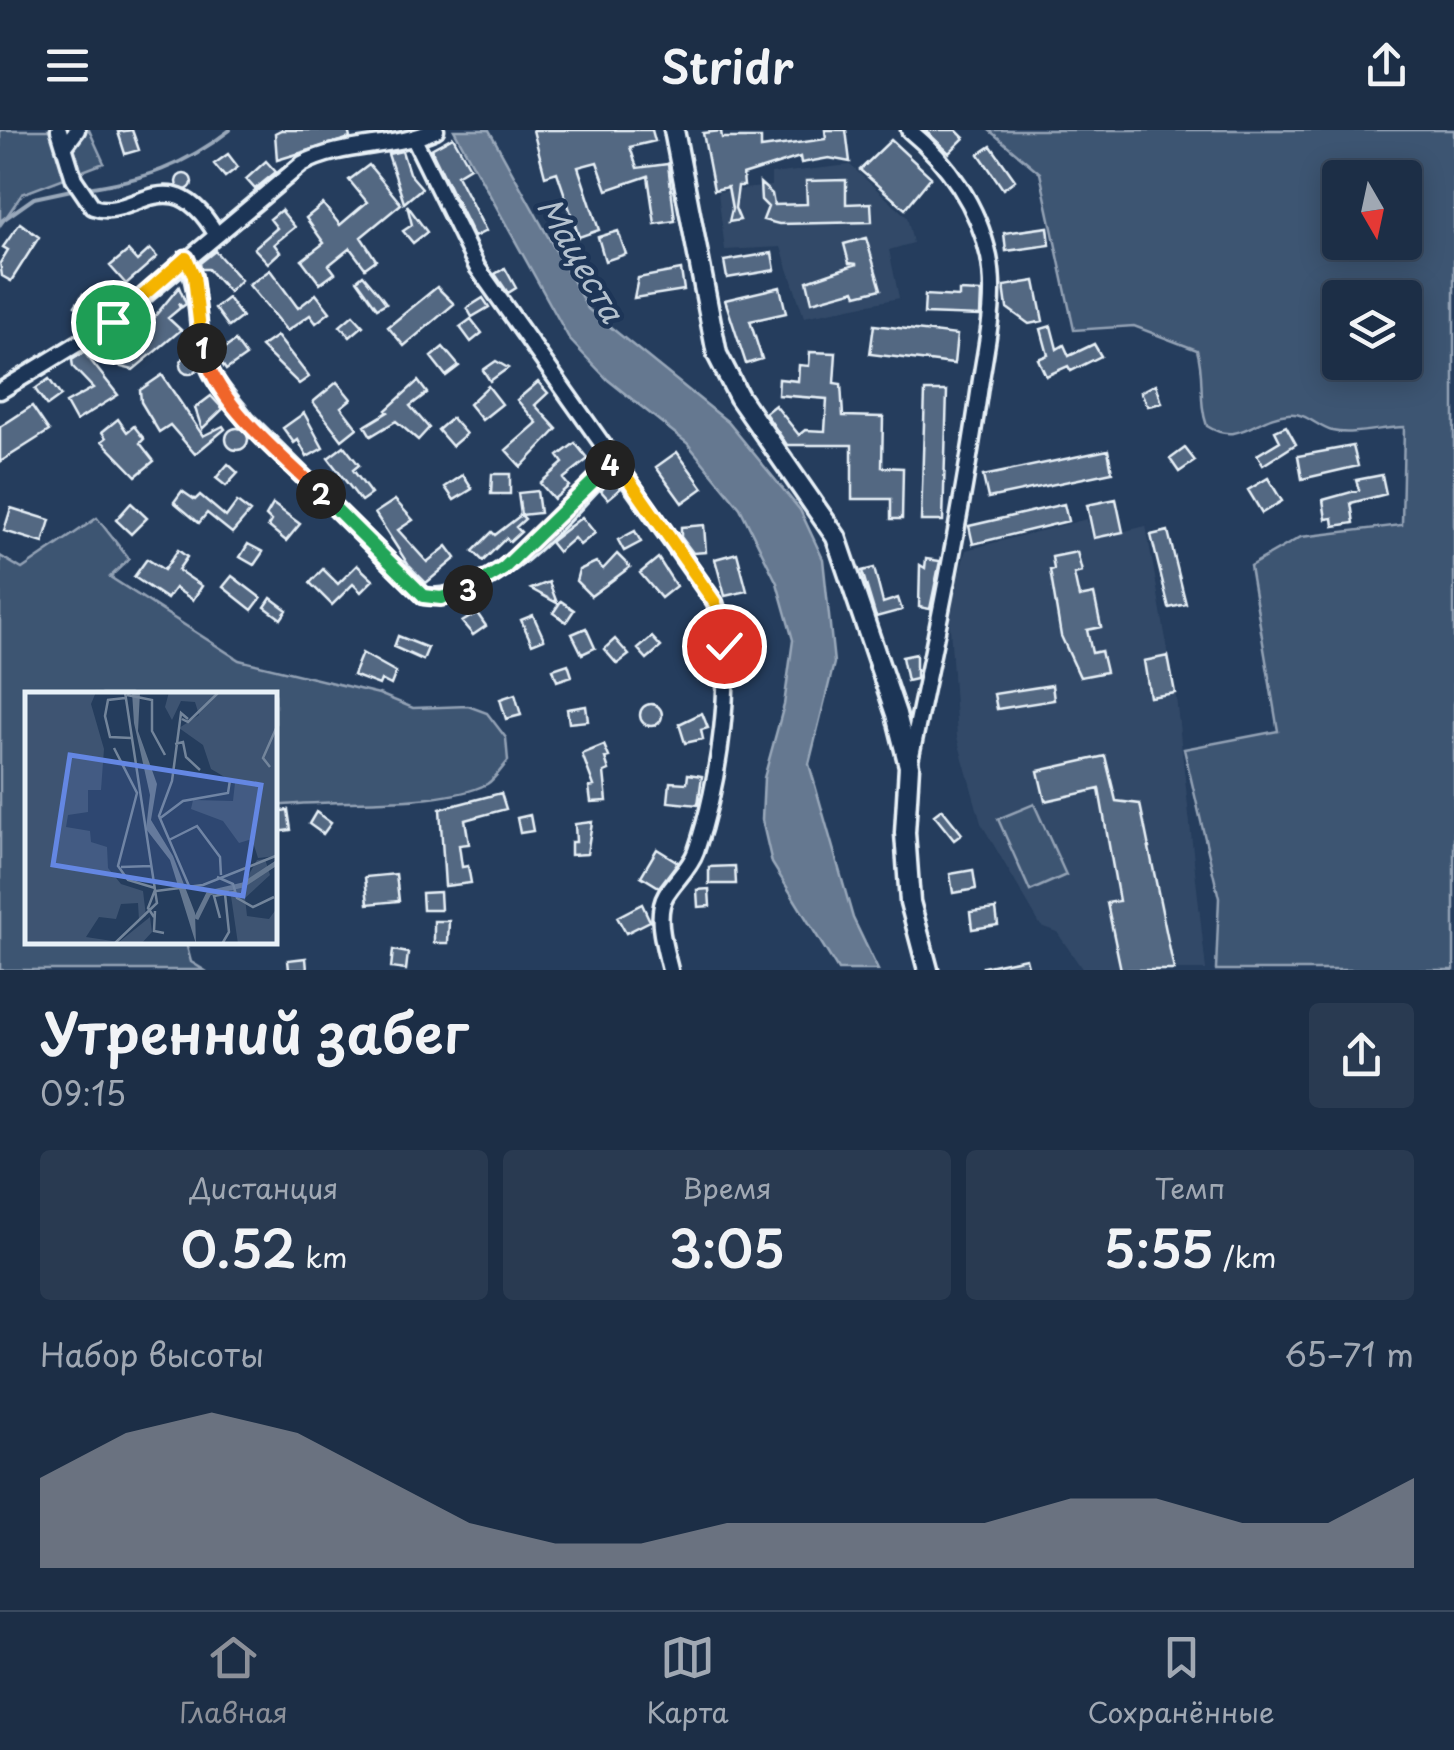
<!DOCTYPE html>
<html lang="ru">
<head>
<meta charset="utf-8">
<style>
	:root { --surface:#1c2e46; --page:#293a51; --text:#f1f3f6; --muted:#a0a8b3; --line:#3a4a5f; --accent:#8c9099 }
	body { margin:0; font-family:"Playpen Sans",sans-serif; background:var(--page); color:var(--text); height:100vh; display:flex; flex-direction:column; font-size:38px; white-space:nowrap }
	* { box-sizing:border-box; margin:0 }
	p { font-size:32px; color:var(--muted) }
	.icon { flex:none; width:55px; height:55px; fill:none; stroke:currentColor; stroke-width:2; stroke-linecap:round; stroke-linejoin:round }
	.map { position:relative; height:840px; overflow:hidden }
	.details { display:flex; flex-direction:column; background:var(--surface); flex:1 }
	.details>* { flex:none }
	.needle { width:65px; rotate:171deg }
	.tools { position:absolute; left:1322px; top:30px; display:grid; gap:20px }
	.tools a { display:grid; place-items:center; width:100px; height:100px; border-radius:10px; background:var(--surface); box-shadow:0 5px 25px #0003,0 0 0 2px var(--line); font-size:50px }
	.pin { position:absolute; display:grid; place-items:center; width:85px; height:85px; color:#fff; margin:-42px; border:5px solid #fff; border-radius:50%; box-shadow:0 2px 10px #0007 }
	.km { position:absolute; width:50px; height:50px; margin:-25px; border-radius:50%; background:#222; color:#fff; font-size:28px; line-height:50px; text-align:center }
	.round { display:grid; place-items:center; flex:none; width:105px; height:105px; border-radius:10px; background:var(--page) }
	.headline { display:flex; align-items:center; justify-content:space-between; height:170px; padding:0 40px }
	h1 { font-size:55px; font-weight:600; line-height:75px }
	.figures { display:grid; grid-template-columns:repeat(3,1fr); gap:15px; height:170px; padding:10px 40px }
	.figures div { display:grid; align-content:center; border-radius:10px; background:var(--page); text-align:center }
	.figures b { font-size:50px; font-weight:600 }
	.figures small { font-size:28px; font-weight:400 }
	.figures p { font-size:28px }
	.chart { height:280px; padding:20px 40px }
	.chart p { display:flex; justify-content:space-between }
	.chart svg { width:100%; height:180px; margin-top:10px; fill:var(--accent); opacity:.7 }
	header { display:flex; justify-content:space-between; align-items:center; height:130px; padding:0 40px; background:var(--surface); font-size:45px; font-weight:600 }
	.tab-bar { display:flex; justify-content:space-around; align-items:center; height:140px; border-top:2px solid var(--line); background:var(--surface); font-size:28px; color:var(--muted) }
	.tab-bar a { display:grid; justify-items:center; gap:5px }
	.tab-bar .selected { color:var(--accent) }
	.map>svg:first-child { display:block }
</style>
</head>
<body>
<header><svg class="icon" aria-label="menu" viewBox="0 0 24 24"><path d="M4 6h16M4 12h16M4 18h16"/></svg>Stridr<svg class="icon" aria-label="share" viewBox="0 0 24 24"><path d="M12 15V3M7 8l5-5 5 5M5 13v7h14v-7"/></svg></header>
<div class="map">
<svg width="1454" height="840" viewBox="0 0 1454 840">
	<rect width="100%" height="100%" fill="#253d5d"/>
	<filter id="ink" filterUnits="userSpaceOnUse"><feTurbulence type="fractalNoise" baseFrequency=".01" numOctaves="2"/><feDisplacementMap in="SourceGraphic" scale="20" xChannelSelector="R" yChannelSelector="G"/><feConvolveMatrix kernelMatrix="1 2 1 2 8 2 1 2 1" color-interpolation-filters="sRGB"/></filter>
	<g filter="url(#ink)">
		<path fill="#334a68" d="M850 35 907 87 913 113 889 120 899 168 804 187 781 117 725 120 718 62 771 56V44Z
			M1087 389 1092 409 1146 396 1176 567 1206 840H1083L1057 802 1041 796 981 693 957 607 949 480 966 420Z"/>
		<path fill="#3e5472" stroke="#93a2b5" stroke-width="2.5" fill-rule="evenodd" d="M0 0H89L104 33 22 64 0 96Z
			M989 0H1454V840H1216L1219 768 1184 619 1278 601 1250 436 1301 407 1402 395 1404 297C1383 297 1353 306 1332 301 1317 297 1306 282 1288 284 1257 286 1239 317 1207 296 1198 271 1205 247 1197 220L1134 196 1074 200 1040 43ZM1340 48H1405V112H1340ZM1340 168H1405V232H1340Z
			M97 388 129 429 110 447 239 530 379 564 413 578 468 576 487 583 506 608 508 631C502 638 495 649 487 654 441 678 331 668 275 676V565H28V812L186 813 191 832 204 840H0V426L22 439Z
			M1034 674 1066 745 1030 761 998 689Z"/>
		<path fill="#657890" stroke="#99a8ba" stroke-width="2.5" d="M454 0H489L588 179 728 292 800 380 823 429 834 533 809 634 853 788 878 840H838L772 733 762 690 764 648 784 575 793 510 777 453 740 378 687 313 608 250 570 210Z"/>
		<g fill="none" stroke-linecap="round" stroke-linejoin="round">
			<path stroke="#99a8ba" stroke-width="4" d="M86 58C143 50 184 36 230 0
				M0 92 34 68 76 59"/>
		</g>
		<path fill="#536782" stroke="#e8f1f8" stroke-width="2.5" d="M132 0 139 20 125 24 118 2Z
			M281 0H348L350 8 277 30 275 3Z
			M533 0H652L655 11 630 17 637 38 668 34 675 91 655 94 648 46 607 60 597 32 578 37 599 100 579 107 557 42 545 46Z
			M825 0H846L850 32 829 28 801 33 800 27 743 45 744 56H738L735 78 740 90 729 92 732 79 728 57 714 60 703 3 721 1 722 8H761V18L826 9Z
			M925 0H956L964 8 949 23Z
			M453 7 470 37 457 45 486 101 474 107 431 19Z
			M891 10 931 47 905 79 860 40Z
			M991 16 1015 50 1003 59 979 24Z
			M402 21 409 43 422 58 404 73 388 24Z
			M228 24 238 37 225 47 214 34Z
			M266 31 276 42 255 59 246 49Z
			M369 35 401 74 361 107 376 130 365 138 350 118 329 135 335 143 320 154 302 130 324 113 306 88 323 74 340 95 367 72 349 50Z
			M176 52a8 8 0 1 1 16 0a8 8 0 1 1-16 0Z
			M846 50V74L871 73 872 92 779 94 763 90 768 77 761 70 760 53 772 64 774 75 807 74 806 51Z
			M407 75 427 102 413 113 403 101 412 95Z
			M281 80 295 97 274 114 280 122 268 133 254 118 277 98 270 89Z
			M20 93 39 107 11 151 2 146 0 133 8 120 3 117Z
			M1048 97 1050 115 1006 121 1004 103Z
			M618 101 626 124 605 131 598 107Z
			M866 108 881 159 857 165 855 160 812 172 807 151 857 134 849 133 844 114Z
			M150 119 157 127 126 154 110 136 128 121 137 131Z
			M215 121 241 150 229 162 208 139H201L200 133Z
			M772 123 775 140 727 148 724 131Z
			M505 138 516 158 508 163 495 144Z
			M270 140 298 178 316 164 330 182 316 193 310 185 287 201 249 155Z
			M681 140 684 160 634 168 638 148Z
			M363 145 380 165 386 173 377 178 357 150Z
			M1035 151 1043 191 1029 194 1007 178 1004 156Z
			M179 157 186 174 182 177 178 173 180 178 168 188 181 200 133 240 121 237 117 232 115 211 132 204 136 209Z
			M437 157 454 174 404 216 388 197Z
			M780 157 786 183 750 191 762 229 746 234 725 170Z
			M959 161 981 162 980 186 924 184 925 165 959 167Z
			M83 164 94 172 86 184 75 176Z
			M228 168 242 187 229 197 215 178Z
			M483 168 489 177 472 187 467 178Z
			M353 185 363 196 350 207 340 196Z
			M471 189 482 203 471 212 460 197Z
			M874 195 957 205 954 234 870 224Z
			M1051 196 1057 219 1064 215 1069 226 1094 214 1101 226 1071 241 1068 236 1046 246 1038 229 1048 225 1041 199Z
			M277 206 309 247 299 254 261 217Z
			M235 211 246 226 226 240 216 225Z
			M443 217 459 236 446 246 431 227Z
			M84 222 118 265 76 291 66 273 93 258 73 237 72 230Z
			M810 222 836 223 834 253 841 254 843 286 883 287 882 337 903 338 902 389H891V369H852V315H787L765 283 775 275 799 305 805 300 825 301 827 269 778 265 779 249 798 251 799 235 809 236Z
			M180 235a9 9 0 1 1 18 0a9 9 0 1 1-18 0Z
			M496 231 508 238 490 251 483 240Z
			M162 245 203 306 223 296 225 299 195 324 170 295 159 302 141 272 140 260Z
			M49 249 61 266 47 276 35 259Z
			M418 251 427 263 410 276 429 298 418 310 396 291 371 306 365 296 388 282 386 280Z
			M337 252 351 269 341 277 357 298 342 310 313 272Z
			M538 252 548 263 535 275 557 299 521 337 506 320 537 293 517 270Z
			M1156 254 1162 273 1148 276 1141 262Z
			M488 256 502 274 482 290 469 274Z
			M925 261H947L943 391H921Z
			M211 266 223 279 202 299 195 278Z
			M32 276 49 301 0 332V297Z
			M304 283 323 318 307 327 298 310 294 313 283 298Z
			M452 288 466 304 452 316 438 300Z
			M118 289 127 302 134 296 144 309 140 313 154 331 136 346 102 311 106 308 102 302Z
			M1286 296 1296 314 1263 335 1257 325 1280 311 1275 301Z
			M226 309a11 11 0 1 1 22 0a11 11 0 1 1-22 0Z
			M575 313 588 329 563 349 569 356 554 369 540 353 563 333 558 326Z
			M344 316 359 335 353 340 371 364 361 371 328 328Z
			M1353 316 1358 336 1302 349 1298 326Z
			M1185 318 1195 331 1179 342 1170 329Z
			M1108 320 1112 342 988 368 983 346Z
			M677 322 703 358 682 373 656 337Z
			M228 334 238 343 226 356 216 348Z
			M492 344H510V364H491Z
			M463 345 472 359 454 370 445 357Z
			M1382 345 1386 364 1351 373 1354 393 1334 396 1333 388 1326 389 1323 370 1359 360 1356 350Z
			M613 348 621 358 608 369 601 361Z
			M1268 348 1282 371 1262 383 1248 360Z
			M182 361 195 370 200 365 226 387 237 372 250 382 232 403 207 383 199 393 174 372Z
			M537 361 540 383 521 385 525 389 516 397 521 402 510 412 506 408 483 431 473 421 492 402 495 405 521 385 518 363Z
			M1116 369 1123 402 1094 408 1087 375Z
			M395 370 413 390 398 400 427 432 447 416 456 428 426 453 409 436 375 383Z
			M131 373 147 388 131 404 116 390Z
			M273 374 300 394 286 411 268 396 271 391 266 386Z
			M1064 374 1068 391 973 414 969 396Z
			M11 378 50 390 43 413 4 401Z
			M582 387 595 403 580 415 574 408 558 422 550 412Z
			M704 395 706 422 693 423 681 407V397Z
			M635 401 641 412 624 421 618 410Z
			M1168 401 1186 474 1169 478 1151 405Z
			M248 414 263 422 254 435 240 427Z
			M178 420 187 427 178 440 202 456 193 470 175 458 167 469 134 447 147 429 164 440Z
			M1077 422 1082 442 1074 444 1079 467 1094 464 1101 497 1087 500 1092 523 1101 521 1106 542 1080 547 1061 506 1050 440 1054 439 1052 427Z
			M737 423 747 461 725 466 715 429Z
			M617 424 630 437 591 466 576 451 579 440 596 432 603 439Z
			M658 428 676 456 661 468 640 443Z
			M926 429 940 431 930 479 919 477 920 435 925 438Z
			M357 435 373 450 361 462 353 454 332 475 310 453 323 439 338 454Z
			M874 438 883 473 898 468 902 480 876 487 862 441Z
			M232 446 261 468 252 480 223 457Z
			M549 452 557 473 531 459Z
			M271 468 287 480 281 489 265 477Z
			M561 471 574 480 566 492 553 483Z
			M477 483 486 496 473 505 462 492Z
			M533 485 544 509 532 514 521 490Z
			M586 498 595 518 582 524 572 504Z
			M398 506 428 518 423 530 394 517Z
			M652 507 661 517 647 529 638 519Z
			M615 509 629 525 617 534 604 519Z
			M362 523 396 542 391 555 381 550 379 555 353 545Z
			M916 524V549L907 551 902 527Z
			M1168 526 1175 563 1150 567 1144 531Z
			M714 529V549L698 550 697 530Z
			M568 534 572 546 557 551 553 539Z
			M1052 555 1054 570 997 579 994 564Z
			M515 564 521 585 506 589 500 569Z
			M640 585a11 11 0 1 1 22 0a11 11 0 1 1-22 0Z
			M586 576 588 591 569 593 567 579Z
			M702 583 708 598 701 600 703 609 685 613 679 594Z
			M604 615 609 627 605 628 609 640 604 642 607 671 591 672 589 657 594 656 582 624Z
			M1105 626 1116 671 1140 674 1174 840H1121L1107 773 1119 771 1099 659 1045 671 1038 641Z
			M688 644 702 646 698 675 668 672 670 652 687 653Z
			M501 663 506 679 465 690 469 714 459 715 462 737 468 736 471 753 445 756 440 679Z
			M942 679 962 704 954 710 934 685Z
			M288 680 291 700 275 702V682Z
			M316 682 331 693 323 704 309 694Z
			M530 685 533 701 520 703 517 688Z
			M592 692 587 724 571 725V712H576L575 694Z
			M657 719 678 732 659 757 641 746Z
			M735 736 736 754H709V737Z
			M973 740 976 759 953 763 950 744Z
			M396 744 399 771 368 774 365 747Z
			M709 759 710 776 698 777 697 760Z
			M440 762 441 780H423L422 763Z
			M642 774 650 791 626 803 617 787Z
			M996 779 998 795 972 799 970 782Z
			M434 791H449L448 813H434Z
			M393 820 408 823 406 840 391 838Z
			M306 828 307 840H289L288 830Z
			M1026 828 1029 840H984L983 837Z"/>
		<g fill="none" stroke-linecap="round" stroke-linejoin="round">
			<g stroke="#e8f1f8" stroke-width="21">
				<path id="minor" d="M59 0 74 49 93 77C133 92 170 25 216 104
					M909 0C948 32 978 76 989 127 998 171 985 219 979 263 961 386 936 508 910 630
					M414 9 477 137 715 473C738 536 718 658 696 721 690 738 675 750 666 765 654 785 665 819 670 840
					M65 16 77 0
					M186 128C201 161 194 197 206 230 213 253 232 271 246 290L424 466C490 476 571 375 615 330
					M0 261 113 192 302 34C342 12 393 19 436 0"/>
			</g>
			<g stroke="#e8f1f8" stroke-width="25">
				<path id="major" d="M674 0 717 224 739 267 836 407 896 584 909 636 905 703 910 772 928 840"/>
			</g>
			<use href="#minor" stroke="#1d3557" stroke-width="14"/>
			<use href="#major" stroke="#1d3557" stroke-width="18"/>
		</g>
	</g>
	<g fill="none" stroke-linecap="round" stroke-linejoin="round" filter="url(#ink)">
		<g stroke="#fff" stroke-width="20">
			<path id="split-1" d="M113 192 186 128 194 146 202 218"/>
		</g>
		<g stroke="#fff" stroke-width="20">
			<path id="split-2" d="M202 218C219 278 279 322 321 364"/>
		</g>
		<g stroke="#fff" stroke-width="20">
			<path id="split-3" d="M321 364 424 466 441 468 468 460"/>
		</g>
		<g stroke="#fff" stroke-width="20">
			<path id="split-4" d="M468 460 503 439 610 335"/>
		</g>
		<g stroke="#fff" stroke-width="20">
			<path id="split-5" d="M610 335 615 330 715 473 724 516"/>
		</g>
		<use href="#split-1" stroke="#f5b400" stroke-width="12"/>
		<use href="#split-2" stroke="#f0652b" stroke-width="12"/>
		<use href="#split-3" stroke="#22a559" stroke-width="12"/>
		<use href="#split-4" stroke="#22a559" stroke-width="12"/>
		<use href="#split-5" stroke="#f5b400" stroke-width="12"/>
	</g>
	<g text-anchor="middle" stroke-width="9" stroke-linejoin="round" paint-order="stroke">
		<g font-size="32" font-style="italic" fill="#b4c1ce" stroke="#1d3557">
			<text transform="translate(580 130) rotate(60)" y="11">Мацеста</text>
		</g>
	</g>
	<g transform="translate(25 562)">
		<rect width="252" height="252" fill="#253d5d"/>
		<path d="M0 0H71L66 12 79 57 76 98H63V120L43 123 41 135 65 139 66 150 82 155 83 176 96 192 118 199 121 224 114 228 113 211 96 212 91 227 74 225 61 245 94 250 125 225 127 240 116 252H0ZM144 0H252V164L233 166 227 147 214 151 198 129 166 117 168 108 208 109 210 91 186 77 178 53 154 36 174 23 170 10 156 9 147 28 140 15ZM240 167 245 183 220 206 222 224 244 227 252 216V252H213L205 197 217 195 232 168Z" fill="#3e5472"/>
		<path d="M107 0H115L113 39 132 92 126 128 148 164 170 221 171 252 145 168 121 137 125 103 109 31Z" fill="#657890"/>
		<path fill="none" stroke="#657890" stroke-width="5" d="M171 227 184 201 218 193 253 170"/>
		<path fill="none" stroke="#73859b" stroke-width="2.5" d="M102 3 127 8V39L140 63M100 6 83 8 80 24 85 45 106 46M157 27 163 30 194 0M163 27 156 21 147 89 134 124 164 194M150 52 158 50 161 65 175 78M89 56 112 101 93 174 103 188 130 196M245 75 238 66 253 32M134 127 158 109 203 101 205 88M144 148 172 134 195 165 196 183M96 175 126 174M192 185 208 192 212 206 228 215 249 205M131 199 178 193 253 163M130 219 129 239 139 241M129 225 123 216 130 198M195 226 189 204 210 200M89 252 132 211 100 0M197 252 204 240 200 202"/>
		<path fill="#6487e3" fill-opacity="0.15" stroke="#6487e3" stroke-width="5" d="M45 63 236 93 218 204 28 173Z"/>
		<rect width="252" height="252" fill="none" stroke="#e8f1f8" stroke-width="5"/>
	</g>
</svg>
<div class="tools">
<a><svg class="needle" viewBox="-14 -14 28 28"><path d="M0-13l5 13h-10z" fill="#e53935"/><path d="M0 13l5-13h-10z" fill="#a0a8b3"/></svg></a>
<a><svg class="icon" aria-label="layers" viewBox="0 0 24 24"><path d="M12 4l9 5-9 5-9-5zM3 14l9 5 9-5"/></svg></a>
</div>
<div class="pin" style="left:113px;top:192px;background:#1e9e55"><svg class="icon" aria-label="arrive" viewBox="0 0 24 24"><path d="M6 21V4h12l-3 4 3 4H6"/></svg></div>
<div class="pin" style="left:724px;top:516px;background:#d93025"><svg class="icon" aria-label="check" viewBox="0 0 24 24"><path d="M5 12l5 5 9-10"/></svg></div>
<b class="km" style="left:202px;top:218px">1</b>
<b class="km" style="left:321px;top:364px">2</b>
<b class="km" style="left:468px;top:460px">3</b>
<b class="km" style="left:610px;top:335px">4</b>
</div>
<section class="details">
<div class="headline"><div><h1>Утренний забег</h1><p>09:15</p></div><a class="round"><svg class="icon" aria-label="share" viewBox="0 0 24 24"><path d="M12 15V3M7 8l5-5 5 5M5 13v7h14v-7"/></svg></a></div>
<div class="figures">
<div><p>Дистанция</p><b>0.52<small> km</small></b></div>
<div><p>Время</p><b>3:05</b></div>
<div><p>Темп</p><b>5:55<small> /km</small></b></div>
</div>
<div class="chart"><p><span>Набор высоты</span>65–71 m</p>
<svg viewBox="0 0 160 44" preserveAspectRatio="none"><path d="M0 44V22L10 11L20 6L30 11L40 22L50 33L60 38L70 38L80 33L90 33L100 33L110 33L120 27L130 27L140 33L150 33L160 22V44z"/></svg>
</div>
</section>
<nav class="tab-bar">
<a class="selected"><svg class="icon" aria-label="home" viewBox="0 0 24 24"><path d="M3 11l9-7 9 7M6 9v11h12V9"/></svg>Главная</a>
<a><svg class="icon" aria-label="map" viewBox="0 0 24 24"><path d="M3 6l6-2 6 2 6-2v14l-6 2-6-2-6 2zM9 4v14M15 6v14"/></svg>Карта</a>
<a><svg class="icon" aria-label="saved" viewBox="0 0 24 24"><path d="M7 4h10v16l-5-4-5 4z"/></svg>Сохранённые</a>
</nav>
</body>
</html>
